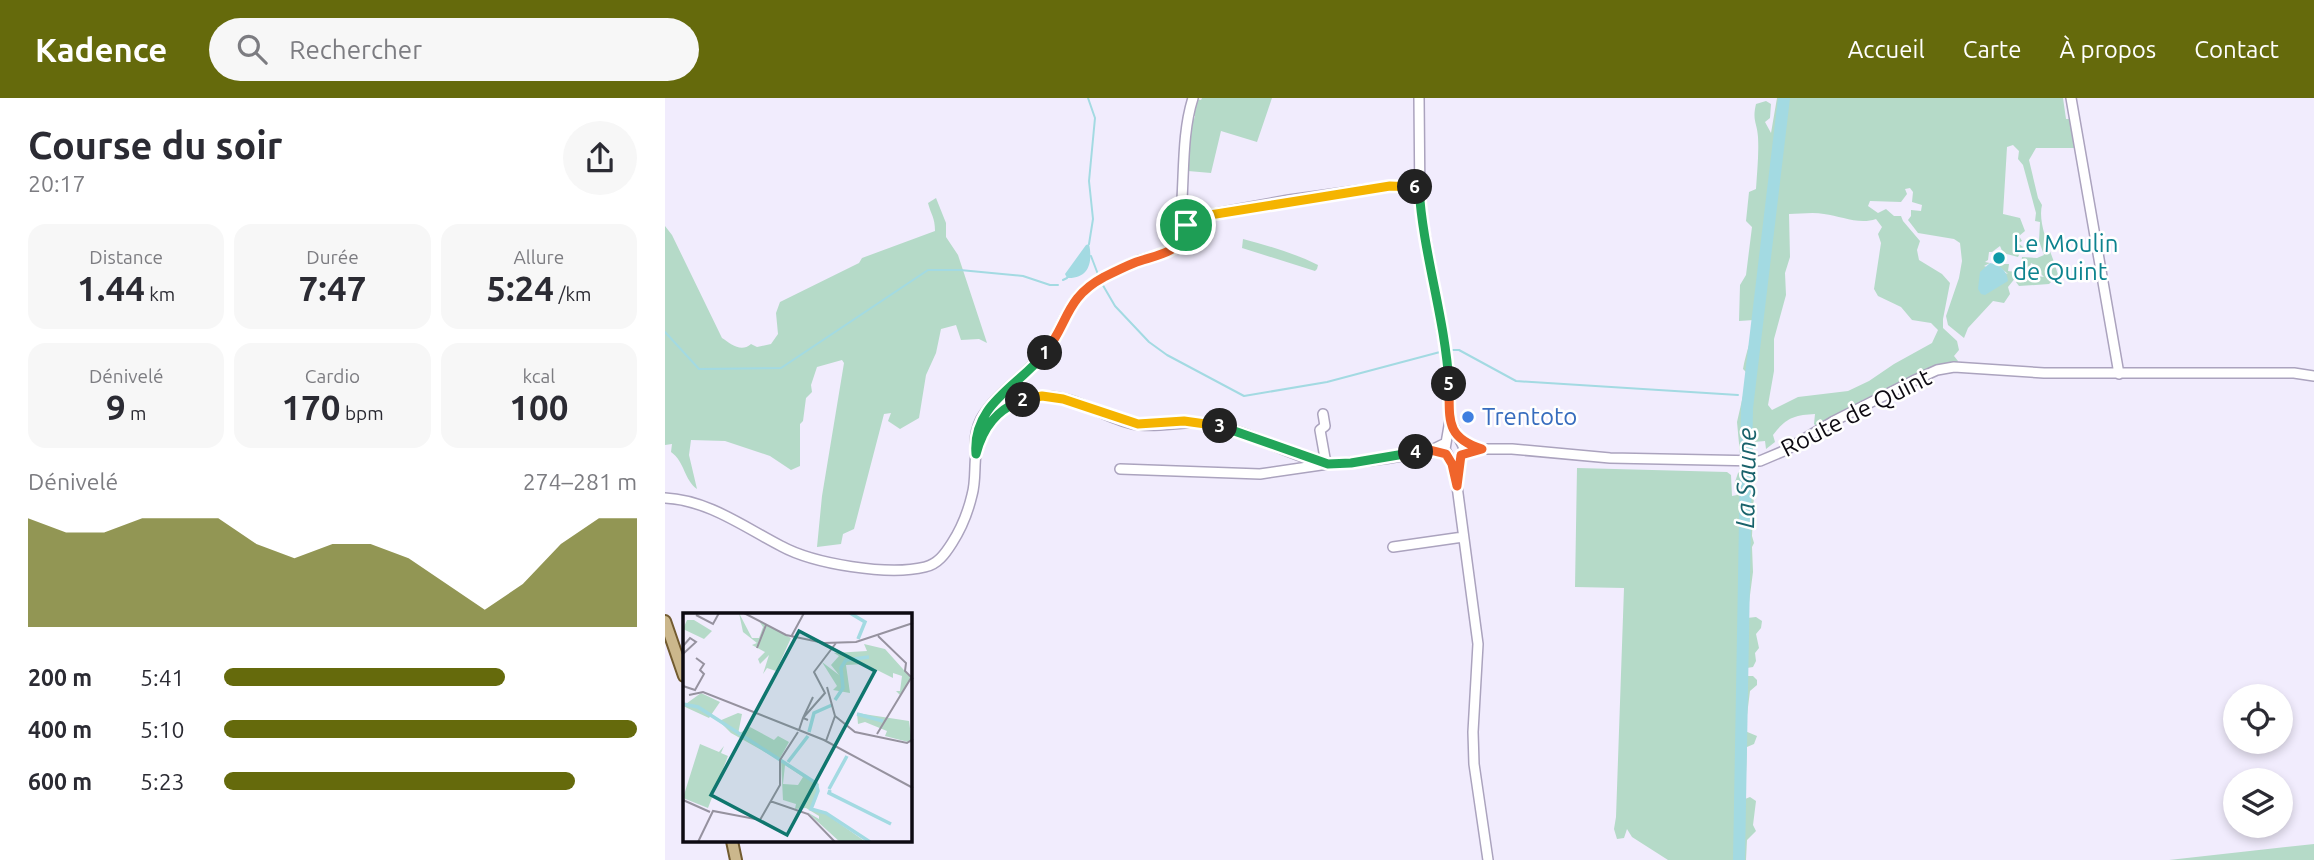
<!DOCTYPE html>
<html lang="fr">
<head>
<meta charset="utf-8">
<style>
	:root { --surface:#fff; --page:#f7f7f7; --text:#2b2b33; --muted:#7c7c81; --accent:#656a0c }
	body { margin:0; font-family:Ubuntu,sans-serif; background:var(--page); color:var(--text); height:100vh; display:flex; flex-direction:column; font-size:26px; white-space:nowrap }
	* { box-sizing:border-box; margin:0 }
	p { font-size:23px; color:var(--muted) }
	.icon { flex:none; width:38px; height:38px; fill:none; stroke:currentColor; stroke-width:2; stroke-linecap:round; stroke-linejoin:round }
	.map { position:relative; flex:1; overflow:hidden }
	.drawer { display:flex; flex-direction:column; background:var(--surface); width:665px }
	.drawer>* { flex:none }
	.fabs { position:absolute; left:1558px; top:586px; display:grid; gap:14px }
	.fabs a { display:grid; place-items:center; width:70px; height:70px; border-radius:50%; background:var(--surface); box-shadow:0 4px 10px #0003; font-size:35px }
	.pin { position:absolute; display:grid; place-items:center; width:60px; height:60px; color:#fff; margin:-30px; border:4px solid #fff; border-radius:50%; box-shadow:0 2px 7px #0007 }
	.km { position:absolute; width:35px; height:35px; margin:-18px; border-radius:50%; background:#222; color:#fff; font-size:19px; line-height:35px; text-align:center }
	.round { display:grid; place-items:center; flex:none; width:74px; height:74px; border-radius:37px; background:var(--page) }
	.summary { display:flex; align-items:center; justify-content:space-between; height:119px; padding:0 28px }
	h1 { font-size:38px; font-weight:600; line-height:52px }
	.figures { display:grid; grid-template-columns:repeat(3,1fr); gap:10px; height:119px; padding:7px 28px }
	.figures div { display:grid; align-content:center; border-radius:18px; background:var(--page); text-align:center }
	.figures b { font-size:35px; font-weight:600 }
	.figures small { font-size:19px; font-weight:400 }
	.figures p { font-size:19px }
	.chart { height:196px; padding:14px 28px }
	.chart p { display:flex; justify-content:space-between }
	.chart svg { width:100%; height:126px; margin-top:7px; fill:var(--accent); opacity:.7 }
	ul { padding:0 28px; list-style:none; font-size:23px }
	li { display:grid; grid-template-columns:112px 84px 1fr; align-items:center; height:52px }
	li i { height:18px; border-radius:9px; background:var(--accent) }
	header { display:flex; align-items:center; gap:42px; box-sizing:border-box; height:98px; padding:0 35px; background:var(--accent); color:#fff }
	header strong { font-size:33px }
	nav { display:flex; gap:38px; margin-inline-start:auto; font-size:24px }
	.search { width:490px; height:63px; background:var(--page); display:flex; align-items:center; gap:18px; box-sizing:border-box; padding:0 24px; border-radius:38px; color:var(--muted); font-size:26px }
	main { display:flex; flex:1; min-height:0 }
	.map>svg:first-child { display:block }
</style>
</head>
<body>
<header>
<strong>Kadence</strong>
<div class="search"><svg class="icon" aria-label="search" viewBox="0 0 24 24"><circle cx="10" cy="10" r="6"/><path d="M15 15l6 6"/></svg>Rechercher</div>
<nav><a>Accueil</a><a>Carte</a><a>À propos</a><a>Contact</a></nav>
</header>
<main>
<section class="drawer">
<div class="summary"><div><h1>Course du soir</h1><p>20:17</p></div><a class="round"><svg class="icon" aria-label="share" viewBox="0 0 24 24"><path d="M12 15V3M7 8l5-5 5 5M5 13v7h14v-7"/></svg></a></div>
<div class="figures">
<div><p>Distance</p><b>1.44<small> km</small></b></div>
<div><p>Durée</p><b>7:47</b></div>
<div><p>Allure</p><b>5:24<small> /km</small></b></div>
</div>
<div class="figures">
<div><p>Dénivelé</p><b>9<small> m</small></b></div>
<div><p>Cardio</p><b>170<small> bpm</small></b></div>
<div><p>kcal</p><b>100</b></div>
</div>
<div class="chart"><p><span>Dénivelé</span>274–281 m</p>
<svg viewBox="0 0 160 44" preserveAspectRatio="none"><path d="M0 44V6L10 11L20 11L30 6L40 6L50 6L60 15L70 20L80 15L90 15L100 20L110 29L120 38L130 29L140 15L150 6L160 6V44z"/></svg>
</div>
<ul>
<li><b>200 m</b>5:41<i style="width:68%"></i></li>
<li><b>400 m</b>5:10<i style="width:100%"></i></li>
<li><b>600 m</b>5:23<i style="width:85%"></i></li>
</ul>
</section>
<div class="map">
<svg width="1649" height="762" viewBox="0 0 1649 762">
	<rect width="100%" height="100%" fill="#f1ecfd"/>
	<path fill="#b5dac8" fill-rule="evenodd" d="M537 0H607L592 44 556 33 546 75 523 73 522 40 526 21H529L530 18 526 17 531 1 536 2Z
		M1112 0H1398L1401 21H1410L1414 50H1371L1364 62 1373 100 1377 107C1372 127 1388 157 1393 177L1384 186 1354 188 1351 184 1355 178 1370 181 1372 178 1379 179 1375 175 1366 173 1370 167 1366 165 1365 169 1359 171 1356 167 1357 159 1372 160 1379 157 1374 143 1375 124 1370 123 1371 115 1358 67 1353 61 1354 53 1348 47 1342 49 1338 116 1355 120 1360 133 1354 138 1357 143 1353 145 1358 149 1353 159 1338 155 1335 148 1327 154H1324L1323 162 1320 164 1325 165 1319 168 1343 176 1331 166H1344L1343 173 1350 174 1351 179 1343 189 1345 196 1339 205 1328 203 1303 230 1299 240 1283 227 1281 218 1294 180 1297 163 1295 145 1289 141 1253 135 1243 122 1246 118V112L1256 113 1257 107 1247 104 1248 94 1245 90 1240 91 1242 96 1236 104 1205 103 1203 108 1213 115 1221 111 1229 118H1236L1238 123 1255 143 1252 152 1254 162 1277 176 1285 185 1278 221V230L1292 243 1294 252 1289 258 1293 263 1290 267 1272 268 1198 302 1192 310 1179 313 1152 329 1149 326 1150 316C1129 317 1121 320 1108 337L1110 344 1101 351 1100 343 1089 344 1087 358 1075 356 1072 324 1083 276 1078 271C1081 253 1088 239 1089 222L1074 223 1075 187 1081 177 1087 129 1081 123 1084 94 1091 91C1092 74 1094 57 1093 39 1092 24 1087 23 1091 6L1101 3 1106 6 1105 20 1100 24 1106 35ZM1124 116C1135 116 1148 114 1159 116 1176 118 1194 127 1211 121L1217 129 1213 136 1216 145 1209 191 1213 198 1236 209 1247 222 1266 225 1273 232 1267 245 1229 266 1204 283 1183 293 1133 299 1107 312 1103 307 1109 273V241L1121 197 1120 175 1125 159Z
		M271 100 281 125V139L293 157 322 245 314 241 296 242 291 227 276 231 271 255 261 277 254 320 235 331 223 323 226 315 219 316 189 431 178 436 176 446 152 449 157 398 179 265 177 262 152 269 146 287 147 294 141 300 138 323 135 326V368L126 372 105 358 60 343 26 342 24 357 32 391C19 382 20 364 6 354L7 346 0 347V128L7 137 57 240C66 246 76 255 86 246L92 249 106 246 113 236 111 215 115 204 194 165 197 160 270 133C270 119 266 117 263 105Z
		M578 141C604 148 629 155 653 167L652 171 650 173 577 150Z
		M1085 367 1090 374 1089 386 1092 391 1089 397 1087 438 1089 445 1087 449 1088 474 1082 520 1091 519 1097 523 1096 530 1091 536 1094 550 1090 555 1091 563 1088 569 1082 570V578H1088L1092 582V587L1085 593 1080 633 1092 638 1089 646 1082 649 1080 701 1085 699 1091 703 1088 727 1091 733 1082 742 1081 762H1003L967 739 962 731 959 740 952 741 949 731 951 719 959 490 910 489 912 370 1062 374 1066 377 1067 398 1072 397 1069 387 1073 375Z
		M1649 746V762H1504Z"/>
	<path fill="#a3dae2" d="M424 146C428 164 424 181 402 180L400 176 421 147Z
		M1325 165C1335 166 1342 173 1343 183L1320 197 1316 196 1313 191 1315 174Z"/>
	<g fill="none" stroke-linecap="round" stroke-linejoin="round">
		<path stroke="#a3dae2" stroke-width="2" d="M423 0 430 20 424 83 428 121 424 146
			M426 158 434 179
			M398 182 402 180
			M436 184 450 208 484 244 502 257 579 298 662 284 775 254
			M0 234 34 271 116 270 263 172H295L358 178 385 187H393
			M788 252H794L851 283 1073 297
			M1080 297 1083 298"/>
		<path stroke="#a3dae2" stroke-width="12" d="M1074 762 1082 310 1119 0"/>
		<g stroke="#aba3be" stroke-width="12">
			<path id="minor" d="M754 0 755 109 782 261 785 322 780 351 787 366 792 388 813 546 808 634 809 666 823 762
				M1406 0 1454 276
				M520 121 624 102 725 88 754 90
				M785 322 799 350 794 362 793 380
				M310 347C310 338 312 329 316 321 332 293 363 277 382 251 398 230 403 201 427 186 440 178 455 170 470 164 485 158 507 157 518 142 526 130 517 115 517 101 519 68 518 31 528 0
				M798 355 817 351H847L945 360 1095 363 1121 352 1169 323 1248 283 1272 272 1289 269 1379 275H1629L1649 278
				M455 371 595 376 663 366 660 360 655 332 660 328 658 316
				M0 400C43 402 79 429 116 448 149 466 223 478 260 469 273 466 280 456 287 445 296 431 303 414 307 397 311 383 309 369 311 355 316 323 345 298 378 298 410 297 438 320 468 326 494 331 521 321 547 326 587 334 622 358 662 365 676 368 751 357 766 352 771 350 776 347 781 345
				M728 449 798 439"/>
		</g>
		<g stroke="#725b30" stroke-width="14">
			<path id="major" d="M0 523 19 578
				M67 743 71 762"/>
		</g>
		<use href="#minor" stroke="#fff" stroke-width="9"/>
		<use href="#major" stroke="#cbb78c" stroke-width="10"/>
	</g>
	<g fill="none" stroke-linecap="round" stroke-linejoin="round">
		<g stroke="#fff" stroke-width="14">
			<path id="split-1" d="M380 255C404 224 400 200 439 179 449 174 459 169 469 165 489 157 522 155 521 127"/>
		</g>
		<g stroke="#fff" stroke-width="14">
			<path id="split-2" d="M358 302C332 311 318 329 311 356 307 306 353 289 380 255"/>
		</g>
		<g stroke="#fff" stroke-width="14">
			<path id="split-3" d="M358 302 377 298 398 301 473 326 519 323 555 328"/>
		</g>
		<g stroke="#fff" stroke-width="14">
			<path id="split-4" d="M555 328 663 366 686 365 751 354"/>
		</g>
		<g stroke="#fff" stroke-width="14">
			<path id="split-5" d="M751 354 765 352 781 356 787 366 792 388 796 357 817 351C779 339 785 320 784 286"/>
		</g>
		<g stroke="#fff" stroke-width="14">
			<path id="split-6" d="M750 89 754 90C758 156 780 219 784 286"/>
		</g>
		<g stroke="#fff" stroke-width="14">
			<path id="split-7" d="M521 127 520 121 725 88 750 89"/>
		</g>
		<use href="#split-1" stroke="#f0652b" stroke-width="9"/>
		<use href="#split-2" stroke="#22a559" stroke-width="9"/>
		<use href="#split-3" stroke="#f5b400" stroke-width="9"/>
		<use href="#split-4" stroke="#22a559" stroke-width="9"/>
		<use href="#split-5" stroke="#f0652b" stroke-width="9"/>
		<use href="#split-6" stroke="#22a559" stroke-width="9"/>
		<use href="#split-7" stroke="#f5b400" stroke-width="9"/>
	</g>
	<circle fill="#0f9aa8" stroke="#fff" stroke-width="2.5" cx="1334" cy="160" r="7"/>
	<circle fill="#3f7fe0" stroke="#fff" stroke-width="2.5" cx="803" cy="319" r="7"/>
	<g text-anchor="middle" stroke-width="5" stroke-linejoin="round" paint-order="stroke">
		<g font-size="24" fill="#0d838f" stroke="#fff" text-anchor="start">
			<text x="1348" y="154">Le Moulin<tspan x="1348" dy="28">de Quint</tspan></text>
		</g>
		<g font-size="24" fill="#0d0a12" stroke="#fff">
			<text transform="translate(1191 315) rotate(-27)" y="8">Route de Quint</text>
		</g>
		<g font-size="24" fill="#366cbe" stroke="#fff" text-anchor="start">
			<text x="817" y="327">Trentoto</text>
		</g>
		<g font-size="26" font-style="italic" fill="#18626b" stroke="#fff">
			<text transform="translate(1081 380) rotate(-89)" y="9">La Saune</text>
		</g>
	</g>
	<g transform="translate(18 515)">
		<rect width="229" height="229" fill="#f1ecfd"/>
		<path d="M56 0 69 25H76L80 14 76 8 108 25 93 58 84 55 80 61 86 42 77 51 75 46 82 39 69 32 74 30 60 19ZM4 7H11L29 18 21 26 0 16ZM181 31 202 36 228 65 217 82 213 78H217L219 63 210 60V65L182 51 163 52 167 80 150 77 154 73 139 49 156 62 148 52 156 43 151 40 184 38ZM18 80 37 89 26 105 0 93ZM55 100 59 101 55 121 67 114 91 127 95 123 106 129 96 147 48 120 36 108ZM174 100 226 108 229 130 202 123 204 118 182 109 175 111ZM17 131 36 139 41 133 38 140 45 143 25 195 0 185ZM98 147 136 171 129 197 140 199 183 229H157L124 199 136 206V203L123 195 112 196 113 191 100 187ZM102 152 120 164 115 172 100 171Z" fill="#b5dac8" fill-rule="evenodd"/>
		<path fill="none" stroke="#a3dae2" stroke-width="3.5" d="M167 0 182 9 175 26M152 87 160 75 158 55 163 47 186 44M0 91 15 94 133 170 135 178 128 196 143 200 187 229M174 101 200 108M126 119 131 100 149 92M105 149 125 123M146 176 164 143M147 177 146 180 208 211"/>
		<path fill="none" stroke="#96929f" stroke-width="2" d="M61 0 103 22 141 30 173 29 230 10M13 2 30 11 36 0M195 23 223 50 222 58 230 66M108 24 121 0M0 33 7 25 13 29 0 41M74 35 83 12M0 73 12 77 21 61 17 57 21 51 13 45M6 82 20 79 141 127 230 175M152 103 172 119 224 130 230 126M125 107 120 105 130 84M116 117 120 105 142 80 131 59 153 30M194 121 228 65M143 128 152 103 144 74M0 187 27 199M87 188 125 201 152 229M15 229 30 198 77 207 97 172V147L115 119"/>
		<path fill="#0f766e" fill-opacity="0.15" stroke="#0f766e" stroke-width="3.5" d="M116 18 192 58 104 222 28 182Z"/>
		<rect width="229" height="229" fill="none" stroke="#0d0a12" stroke-width="3.5"/>
	</g>
</svg>
<div class="fabs">
<a><svg class="icon" aria-label="locate" viewBox="0 0 24 24"><circle cx="12" cy="12" r="6"/><path d="M12 2v4M12 18v4M2 12h4M18 12h4"/></svg></a>
<a><svg class="icon" aria-label="layers" viewBox="0 0 24 24"><path d="M12 4l9 5-9 5-9-5zM3 14l9 5 9-5"/></svg></a>
</div>
<div class="pin" style="left:521px;top:127px;background:#1e9e55"><svg class="icon" aria-label="arrive" viewBox="0 0 24 24"><path d="M6 21V4h12l-3 4 3 4H6"/></svg></div>
<b class="km" style="left:380px;top:255px">1</b>
<b class="km" style="left:358px;top:302px">2</b>
<b class="km" style="left:555px;top:328px">3</b>
<b class="km" style="left:751px;top:354px">4</b>
<b class="km" style="left:784px;top:286px">5</b>
<b class="km" style="left:750px;top:89px">6</b>
</div>
</main>
</body>
</html>
